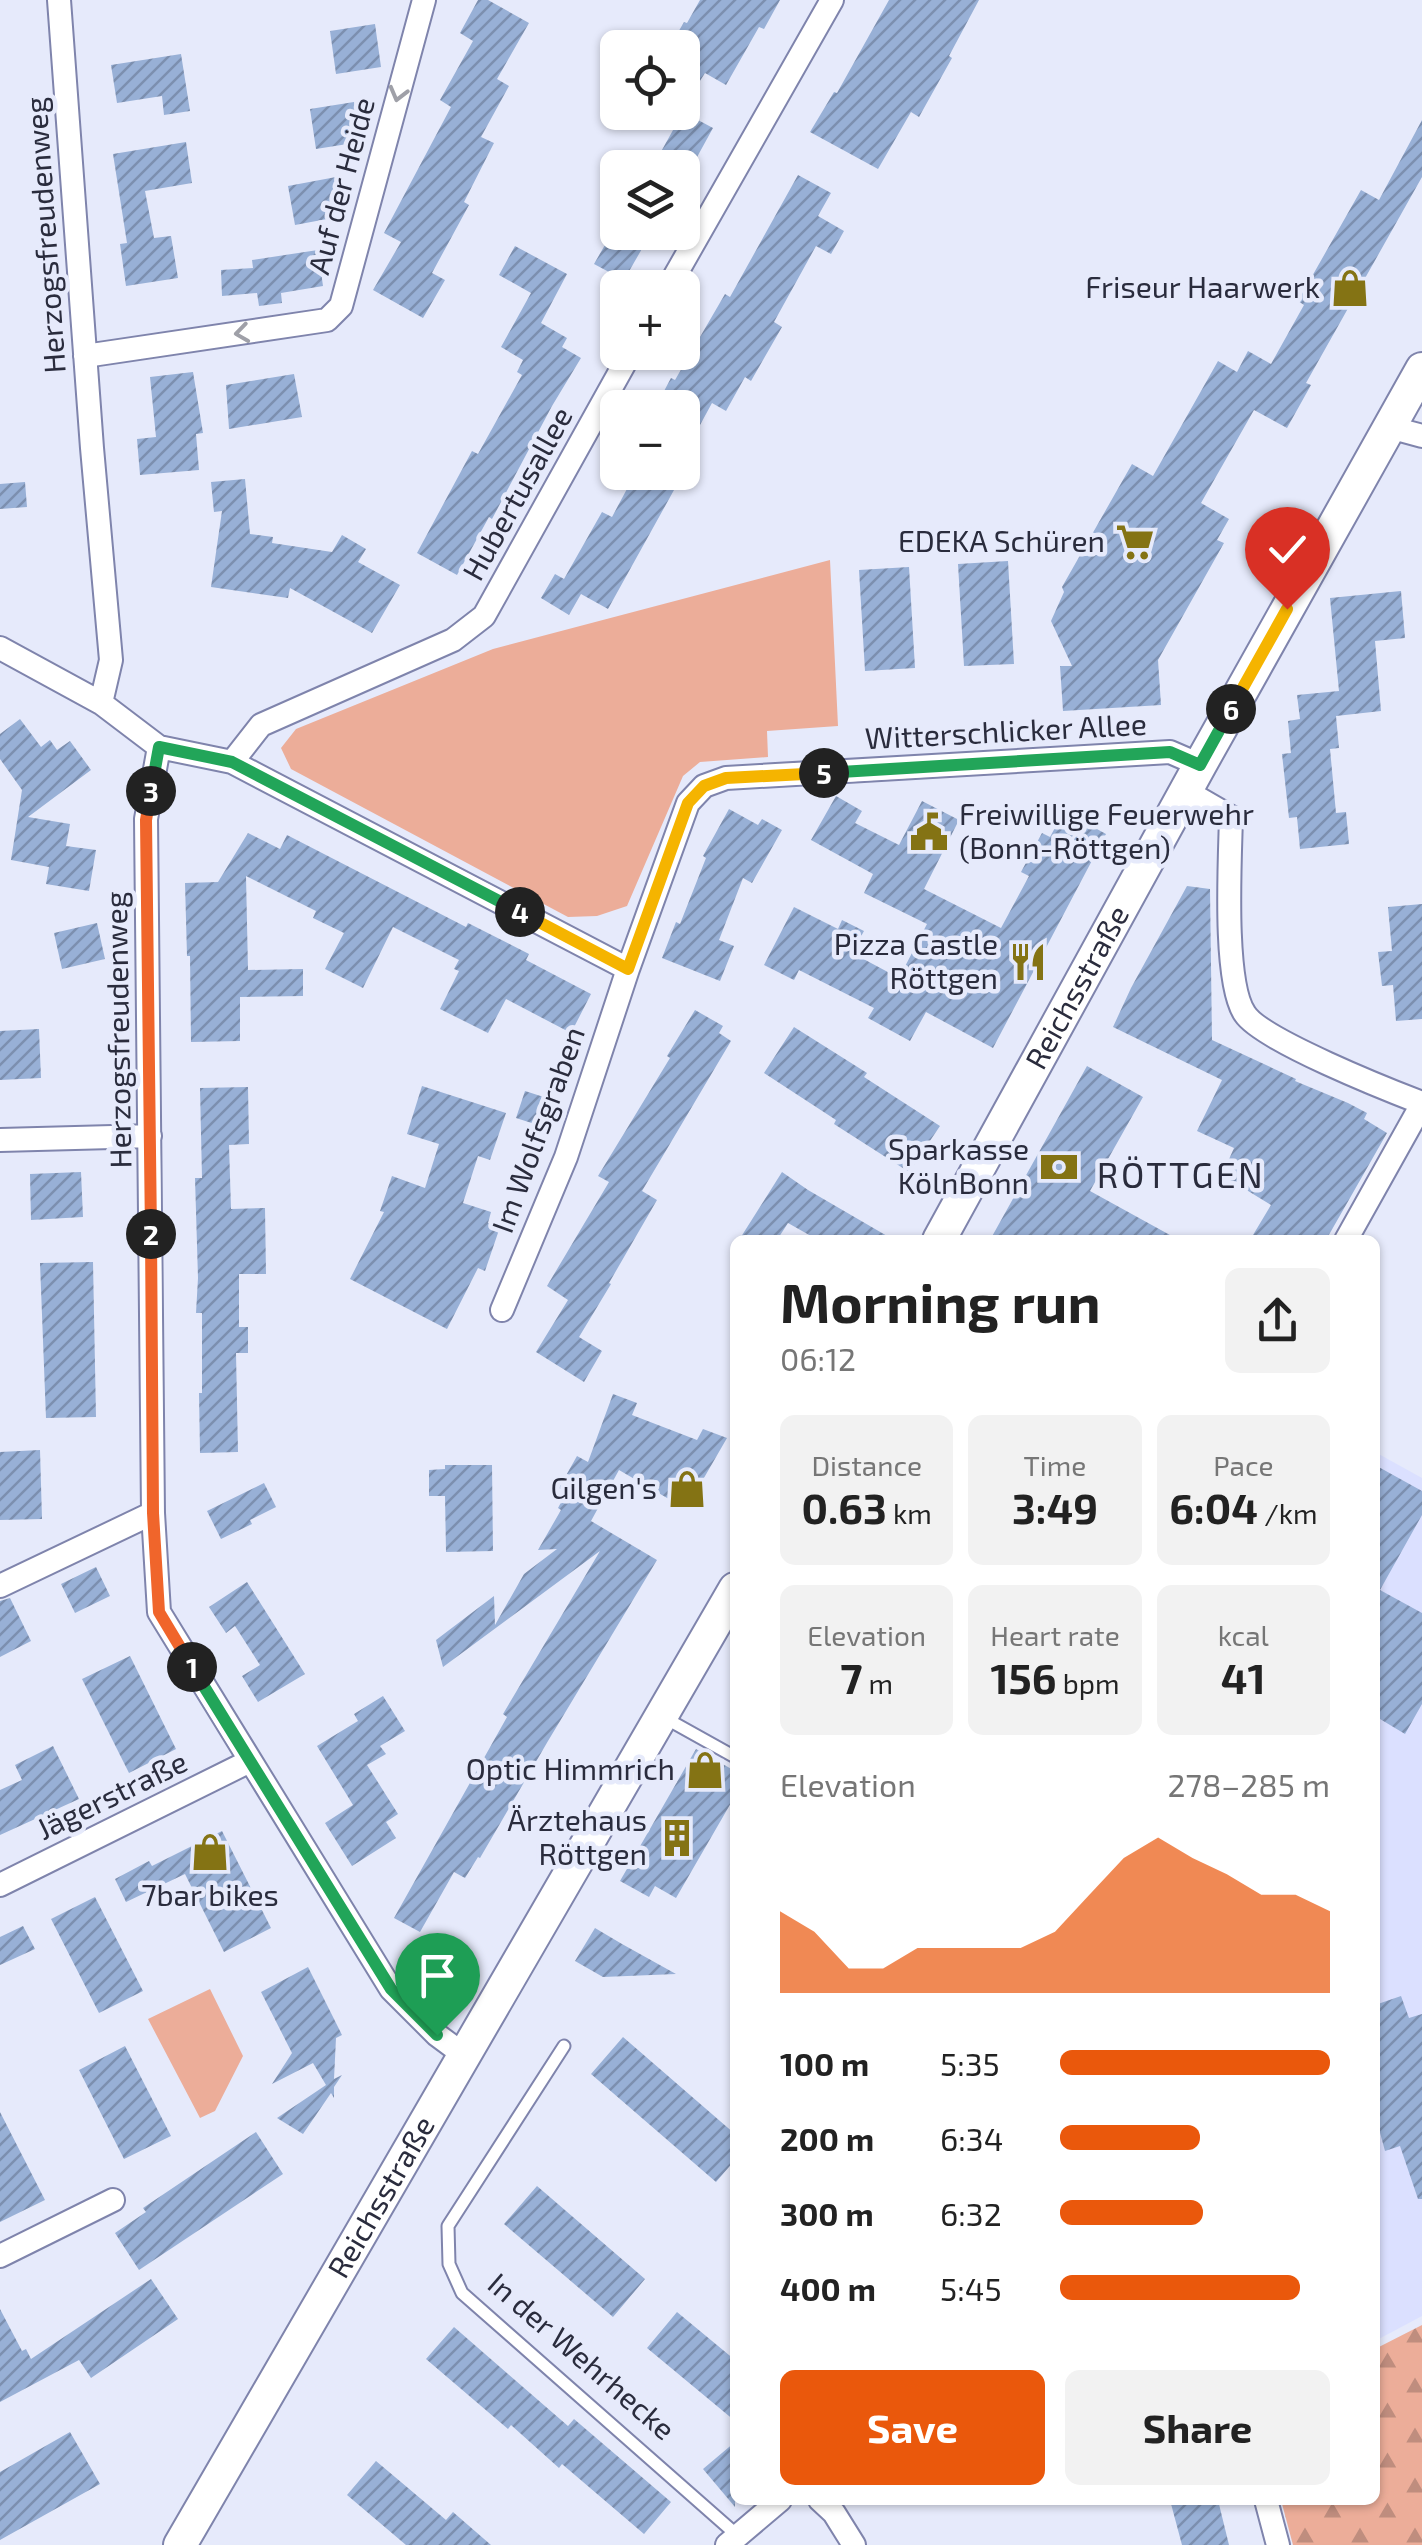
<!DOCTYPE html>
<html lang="en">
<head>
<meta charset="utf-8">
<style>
	:root { --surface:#fff; --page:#f2f2f2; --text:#222; --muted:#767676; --accent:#ea580c }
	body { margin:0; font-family:"Exo 2",sans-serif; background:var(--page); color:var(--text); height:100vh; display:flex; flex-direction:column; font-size:38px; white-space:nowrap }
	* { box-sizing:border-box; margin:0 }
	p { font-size:32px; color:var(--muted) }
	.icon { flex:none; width:55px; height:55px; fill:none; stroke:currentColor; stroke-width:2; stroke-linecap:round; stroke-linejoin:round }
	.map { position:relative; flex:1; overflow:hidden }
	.side { position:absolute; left:730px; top:1235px; width:650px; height:1270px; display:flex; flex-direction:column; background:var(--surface); border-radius:15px; box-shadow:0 2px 8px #0004 }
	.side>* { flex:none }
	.buttons { position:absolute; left:600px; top:30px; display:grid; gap:20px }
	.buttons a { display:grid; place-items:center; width:100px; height:100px; border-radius:15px; background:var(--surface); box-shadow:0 2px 8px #0004; font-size:50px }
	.pin { position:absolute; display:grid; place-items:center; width:85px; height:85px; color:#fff; margin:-102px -42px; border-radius:50% 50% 50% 0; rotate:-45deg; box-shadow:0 0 10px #0007 }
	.pin .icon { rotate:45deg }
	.km { position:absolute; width:50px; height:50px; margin:-25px; border-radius:50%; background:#222; color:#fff; font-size:28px; line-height:50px; text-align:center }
	.round { display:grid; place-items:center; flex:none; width:105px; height:105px; border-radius:15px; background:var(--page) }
	.summary { display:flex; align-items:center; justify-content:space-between; height:170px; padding:0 50px }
	h1 { font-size:55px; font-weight:700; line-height:75px }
	.stats { display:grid; grid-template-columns:repeat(3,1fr); gap:15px; height:170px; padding:10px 50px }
	.stats div { display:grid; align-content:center; border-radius:15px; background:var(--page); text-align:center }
	.stats b { font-size:42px; font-weight:700 }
	.stats small { font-size:28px; font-weight:400 }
	.stats p { font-size:28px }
	.chart { height:280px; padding:20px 50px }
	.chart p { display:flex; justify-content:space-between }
	.chart svg { width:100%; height:180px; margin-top:10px; fill:var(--accent); opacity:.7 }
	.button { display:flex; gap:20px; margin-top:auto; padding:20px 50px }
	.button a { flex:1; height:115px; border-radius:15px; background:var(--accent); color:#fff; font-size:40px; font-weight:700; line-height:115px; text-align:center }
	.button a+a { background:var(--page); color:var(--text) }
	ul { padding:0 50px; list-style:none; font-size:32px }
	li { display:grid; grid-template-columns:160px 120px 1fr; align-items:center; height:75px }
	li i { height:25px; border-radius:12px; background:var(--accent) }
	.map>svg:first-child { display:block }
</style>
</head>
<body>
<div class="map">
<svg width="1422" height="2545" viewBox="0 0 1422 2545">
	<defs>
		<pattern id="forest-firs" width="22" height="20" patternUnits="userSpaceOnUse" patternTransform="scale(2.5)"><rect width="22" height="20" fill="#ecad99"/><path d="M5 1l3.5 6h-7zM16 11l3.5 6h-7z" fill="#bf8d7e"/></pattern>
		<pattern id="building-hatch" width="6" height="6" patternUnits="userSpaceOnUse" patternTransform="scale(2.5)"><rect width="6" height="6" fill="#98b0d6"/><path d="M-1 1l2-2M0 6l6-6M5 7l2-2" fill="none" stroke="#7c8faf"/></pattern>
	</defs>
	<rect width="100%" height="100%" fill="#e6eafb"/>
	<path fill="#dbe0ff" d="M1375 1452 1422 1478V2316L1375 2341Z"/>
	<path fill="#ecad99" d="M830 560 838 726 767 731 768 757 700 762 683 776 627 906 597 916 568 917 291 769 281 748 296 729 493 649Z
		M210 1989 243 2056 215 2111 200 2118 148 2019Z"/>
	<path fill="url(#forest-firs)" d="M1422 2325V2545H1293L1281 2500H1375V2349Z"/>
	<path fill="url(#building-hatch)" d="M478 0H488L529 23 497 79 509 86 481 137 494 143 464 202 469 205 432 273 445 280 423 318 373 290 401 242 384 233 451 107 440 100 473 41 460 33Z
		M700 0H780L764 29 759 27 726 85 705 73 698 84 682 75V48H669L684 22 687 23Z
		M889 0H979L949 56 952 58 919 117 911 112 878 169 810 132 834 92 837 93Z
		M375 24 381 67 336 74 330 31Z
		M181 54 190 111 164 115 162 96 117 103 111 65Z
		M354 102 360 142 316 149 310 109Z
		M683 112 713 128 691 168H652Z
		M1422 120V177L1306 383 1311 385 1287 428 1254 410 1201 503 1229 519 1217 540 1224 543 1158 660 1161 705 1063 711 1060 666H1072L1051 621 1064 592 1062 587 1132 464 1153 476 1218 361 1237 372 1248 351 1271 364 1304 305 1298 301 1361 190 1379 200Z
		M186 142 192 183 145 191 154 238 171 236 178 278 126 286 120 244 127 243 113 154Z
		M798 175 831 193 818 216 844 231 831 254 816 246 774 322 782 327 751 381 745 377 726 411 712 403 682 458V408H655L671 378 675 380 725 294 730 297Z
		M336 177 343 216 295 225 288 186Z
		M613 231 643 247 624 280 594 264Z
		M515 246 567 274 541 323 567 338 562 347 581 358 552 406 492 519 489 517 457 575 417 553 472 451 478 454 522 375 517 372 523 360 501 347 531 293 499 275Z
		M318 250 323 286 281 293 282 303 259 306 257 293 222 296 221 270 253 268 252 260Z
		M193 372 203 433 196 434 199 470 140 475 137 439 156 437 150 377Z
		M294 374 302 417 229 429 226 385Z
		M636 472H684L608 609 581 594 569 615 541 598 555 574 564 579 602 512 612 517Z
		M245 479 250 534 273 537 272 543 332 552 342 535 366 549 358 562 400 585 372 633 290 588 288 598 211 587 222 511 214 512 211 482Z
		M25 482 27 507 0 509V484Z
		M1008 561 1014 664 964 666 958 564Z
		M909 567 915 668 865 671 859 570Z
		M1401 591 1405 638 1375 641 1381 711 1336 716 1339 748 1330 749 1336 813 1346 812 1349 844 1300 849 1297 817 1289 818 1282 754 1291 753 1288 721 1300 719 1297 695 1339 691 1330 598Z
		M20 719 41 747 50 740 57 750 70 741 91 770 28 817 70 824 66 846 96 850 89 891 46 884 49 867 11 860 22 790 0 759V734Z
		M836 796 862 811 855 823 899 845 922 801 959 820 924 889 1001 928 1029 876 1021 872 1042 833 1050 837 1064 811 1106 834 993 1048 926 1012 910 1041 868 1018 874 1008 799 970 794 980 764 965 794 907 838 929 842 920 864 931 859 940 862 942 856 955 899 978 927 924 864 893 873 874 811 840Z
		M729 809 758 825 762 819 782 830 752 883 743 878 719 940 734 946 720 981 662 958 676 922 680 924 706 858 703 856Z
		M248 833 280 849 287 835 466 927 468 923 529 954 526 960 591 994 571 1033 506 999 488 1033 440 1009 459 971 454 969 459 960 393 927 363 988 325 969 344 933 313 918 316 911 246 876 248 970 303 969V996L240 997V1041L191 1042 190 956H187L185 883 218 882Z
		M1187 886 1210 889 1212 1040 1296 1079 1295 1081 1348 1103 1367 1113 1364 1119 1387 1133 1326 1240H1250L1271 1205 1222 1175 1234 1148 1197 1131 1222 1080 1113 1027 1131 988Z
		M1422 904V1019L1396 1021 1393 985 1382 986 1378 952 1392 951 1388 907Z
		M97 923 105 959 62 969 54 933Z
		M695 1010 723 1026 719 1033 731 1041 642 1191 657 1200 609 1283 611 1284 579 1337 602 1351 584 1382 536 1352 568 1300 547 1286 609 1182 598 1176 670 1058 667 1056Z
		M794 1027 867 1073 864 1077 940 1126 909 1172 834 1124 836 1120 764 1073Z
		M39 1029 41 1078 0 1080V1031Z
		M1087 1066 1143 1097 1090 1191 1179 1240H990Z
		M422 1086 506 1113 490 1160 478 1156 463 1203 491 1212 488 1223 500 1227 485 1271 478 1268 447 1329 350 1279 384 1212 380 1211 392 1176 425 1188 439 1144 407 1134Z
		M248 1087 249 1144 229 1145 231 1209 265 1208 266 1274H239V1327H248V1353H236L238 1452 200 1453 199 1393H202V1313H196L198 1278 195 1178H202L200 1088Z
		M525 1091 550 1099 541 1126 516 1118Z
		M81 1172 83 1217 31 1220 30 1174Z
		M782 1172 808 1190 894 1240H818L788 1223 777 1240H739Z
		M93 1262 96 1417 46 1418 40 1263Z
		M613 1394 637 1403 632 1415 697 1440 703 1429 727 1438 686 1509 619 1470 591 1521 657 1560 548 1741 480 1858 478 1857 465 1878 454 1872 420 1932 394 1918 507 1717 503 1714 600 1551 443 1667 436 1640 494 1596 495 1625 524 1574 557 1549 538 1550 561 1510 558 1508 566 1493 559 1488 577 1456 588 1462Z
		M40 1450 42 1519 0 1520V1452Z
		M445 1465H492L493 1551 446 1552 445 1496H429V1470L445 1469Z
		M1375 1465 1422 1491V1515L1380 1590 1422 1613V1704L1405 1734 1375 1716Z
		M264 1483 276 1507 250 1520 252 1524 221 1539 207 1511Z
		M96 1567 110 1596 75 1613 61 1584Z
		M247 1582 305 1674 258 1702 242 1676 260 1665 235 1626 226 1633 209 1607Z
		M10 1598 31 1641 0 1657V1601Z
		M130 1656 176 1749 129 1773 82 1679Z
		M383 1696 405 1731 380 1746 386 1754 367 1765 398 1814 386 1822 396 1838 352 1866 325 1823 353 1805 317 1746 358 1721 354 1714Z
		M53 1746 79 1799 0 1835V1790L22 1780 15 1765Z
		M696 1749 735 1771V1796L676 1898 655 1886 649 1897 620 1881Z
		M222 1831 271 1928 224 1952 185 1874 126 1902 115 1879 149 1861 152 1866Z
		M95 1897 143 1991 99 2013 51 1919Z
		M23 1926 35 1949 0 1965V1937Z
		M595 1928 622 1944 676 1974 603 1977 575 1961Z
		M308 1967 342 2035 336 2038 334 2079 342 2075 334 2087V2098L331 2093 303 2134 277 2118 326 2085 313 2063 272 2084 292 2053 261 1992Z
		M1401 1996 1409 2018 1422 2014V2199H1418L1400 2146 1385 2151 1379 2129 1375 2130V2005Z
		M623 2037 735 2134V2160L716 2182 591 2074Z
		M125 2046 171 2136 124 2159 79 2070Z
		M0 2112 45 2200 0 2222Z
		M256 2132 283 2174 139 2270 115 2233 146 2212 143 2208Z
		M537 2186 645 2279 613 2317 504 2224Z
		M151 2279 178 2319 91 2378 79 2360 0 2402V2309L22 2351 26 2349 31 2359Z
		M677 2312 735 2360V2421L647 2348Z
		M454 2327 568 2426 574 2419 671 2502 644 2534 562 2464 559 2468 511 2425 508 2429 426 2359Z
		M70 2432 100 2484 0 2540V2472Z
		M735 2442V2507L703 2469Z
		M376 2461 446 2520 453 2512 491 2545H406L347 2495Z
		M1170 2500H1218L1229 2545H1182Z"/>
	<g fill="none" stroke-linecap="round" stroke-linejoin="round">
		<g stroke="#7f84ac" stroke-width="15">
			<path id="service" d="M665 1718 735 1757
				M564 2046 448 2226 449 2264 462 2293 738 2536"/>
		</g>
		<g stroke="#7f84ac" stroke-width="26">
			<path id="minor" d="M59 0 92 448 111 660 101 703
				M668 288 832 0
				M85 356 327 320 341 306 424 0
				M1389 427 1422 436
				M0 648 101 703 159 747 232 762 628 969 688 803 704 786 726 778 1170 752 1200 765
				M159 747 146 819 153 1513 159 1612 391 1989 437 2035 464 2055
				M232 762 261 725 453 640 484 616 631 352
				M1186 791 1231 817C1230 859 1223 983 1245 1014 1262 1040 1388 1090 1422 1103
				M0 1140 150 1136
				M1346 1240 1422 1104
				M502 1310 566 1157 628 969
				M0 1586 153 1513
				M0 1885 250 1761
				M0 2256 113 2200
				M820 2500 834 2513 854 2545
				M1266 2500 1278 2545
				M727 2545 780 2500"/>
		</g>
		<g stroke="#7f84ac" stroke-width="36">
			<g id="secondary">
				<path id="s1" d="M939 1240 1200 765 1422 369"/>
				<path id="s2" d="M180 2545 735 1589"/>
			</g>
		</g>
		<use href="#service" stroke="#fff" stroke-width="11"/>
		<use href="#minor" stroke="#fff" stroke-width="22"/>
		<use href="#secondary" stroke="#fff" stroke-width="32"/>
	</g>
	<defs><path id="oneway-chevron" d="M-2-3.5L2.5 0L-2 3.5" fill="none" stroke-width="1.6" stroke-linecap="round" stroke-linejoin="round" transform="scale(2.5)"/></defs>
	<g stroke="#9fa0a8">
		<use href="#oneway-chevron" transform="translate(398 94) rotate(105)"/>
		<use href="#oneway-chevron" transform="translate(242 333) rotate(172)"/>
	</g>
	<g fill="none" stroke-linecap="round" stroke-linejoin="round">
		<g stroke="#fff" stroke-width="20">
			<path id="split-1" d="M192 1667 391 1989 437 2035"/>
		</g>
		<g stroke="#fff" stroke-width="20">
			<path id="split-2" d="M151 1234 153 1513 159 1612 192 1667"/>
		</g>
		<g stroke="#fff" stroke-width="20">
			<path id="split-3" d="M151 1234 146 820 151 791"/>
		</g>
		<g stroke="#fff" stroke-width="20">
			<path id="split-4" d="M151 791 159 747 232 762 520 912"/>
		</g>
		<g stroke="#fff" stroke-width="20">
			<path id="split-5" d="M520 912 628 969 688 803 704 786 726 778 824 773"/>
		</g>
		<g stroke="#fff" stroke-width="20">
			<path id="split-6" d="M824 773 1170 752 1200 765 1231 709"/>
		</g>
		<g stroke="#fff" stroke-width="20">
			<path id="split-7" d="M1231 709 1287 609"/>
		</g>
		<use href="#split-1" stroke="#22a559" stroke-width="12"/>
		<use href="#split-2" stroke="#f0652b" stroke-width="12"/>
		<use href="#split-3" stroke="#f0652b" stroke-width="12"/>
		<use href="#split-4" stroke="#22a559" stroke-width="12"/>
		<use href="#split-5" stroke="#f5b400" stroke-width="12"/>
		<use href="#split-6" stroke="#22a559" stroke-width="12"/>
		<use href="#split-7" stroke="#f5b400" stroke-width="12"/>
	</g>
	<defs>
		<g id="shop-bare" transform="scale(3)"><path d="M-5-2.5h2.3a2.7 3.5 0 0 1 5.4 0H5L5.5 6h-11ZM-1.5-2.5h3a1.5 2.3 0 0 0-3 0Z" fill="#847314" stroke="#e6eafb" stroke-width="2.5" paint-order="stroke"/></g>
		<g id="supermarket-bare" transform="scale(3)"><path d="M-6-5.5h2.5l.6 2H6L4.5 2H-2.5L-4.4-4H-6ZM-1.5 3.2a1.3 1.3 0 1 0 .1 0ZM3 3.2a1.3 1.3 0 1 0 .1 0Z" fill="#847314" stroke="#e6eafb" stroke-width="2.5" paint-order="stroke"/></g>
		<g id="civic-bare" transform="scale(3)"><path d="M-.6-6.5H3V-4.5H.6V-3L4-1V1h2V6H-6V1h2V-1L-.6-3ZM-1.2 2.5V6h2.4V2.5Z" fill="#847314" stroke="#e6eafb" stroke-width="2.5" paint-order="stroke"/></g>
		<g id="restaurant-bare" transform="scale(3)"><path d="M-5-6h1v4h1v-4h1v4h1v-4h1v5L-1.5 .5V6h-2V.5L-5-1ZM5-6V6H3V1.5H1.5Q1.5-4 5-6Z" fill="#847314" stroke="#e6eafb" stroke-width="2.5" paint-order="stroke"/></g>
		<g id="bank-bare" transform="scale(3)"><path d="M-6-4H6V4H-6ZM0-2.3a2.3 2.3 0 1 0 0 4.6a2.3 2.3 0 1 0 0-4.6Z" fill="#847314" stroke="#e6eafb" stroke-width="2.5" paint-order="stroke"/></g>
		<g id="building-bare" transform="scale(3)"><path d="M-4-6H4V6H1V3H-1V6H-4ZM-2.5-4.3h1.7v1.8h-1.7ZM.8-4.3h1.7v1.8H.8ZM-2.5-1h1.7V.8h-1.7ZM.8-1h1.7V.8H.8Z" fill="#847314" stroke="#e6eafb" stroke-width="2.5" paint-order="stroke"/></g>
	</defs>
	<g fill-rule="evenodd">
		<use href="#shop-bare" x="1350" y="288"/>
		<use href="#supermarket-bare" x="1135" y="542"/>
		<use href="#civic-bare" x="929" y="832"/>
		<use href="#restaurant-bare" x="1028" y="962"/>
		<use href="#bank-bare" x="1059" y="1167"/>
		<use href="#shop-bare" x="687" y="1489"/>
		<use href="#shop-bare" x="705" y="1770"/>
		<use href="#building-bare" x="677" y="1838"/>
		<use href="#shop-bare" x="210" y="1852"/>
	</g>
	<g text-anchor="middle" stroke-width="9" stroke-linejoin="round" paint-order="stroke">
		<g font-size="30" fill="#2a2c3d" stroke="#e6eafb">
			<text transform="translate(342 186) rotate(-75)" y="10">Auf der Heide</text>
			<text transform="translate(46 235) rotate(-94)" y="10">Herzogsfreudenweg</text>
			<text transform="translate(518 494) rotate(-61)" y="10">Hubertusallee</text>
			<text transform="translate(1006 732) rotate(-3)" y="10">Witterschlicker Allee</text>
			<text dy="10" stroke="none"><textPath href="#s1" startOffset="288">Reichsstraße</textPath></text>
			<text transform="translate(119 1030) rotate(-91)" y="10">Herzogsfreudenweg</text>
			<text transform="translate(539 1130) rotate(-70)" y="10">Im Wolfsgraben</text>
			<text transform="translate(112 1796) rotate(-26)" y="10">Jägerstraße</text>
			<text dy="10" stroke="none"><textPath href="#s2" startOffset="402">Reichsstraße</textPath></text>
			<text transform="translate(581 2357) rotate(41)" y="10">In der Wehrhecke</text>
		</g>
		<g font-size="30" fill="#2a2c3d" stroke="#e6eafb" text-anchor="end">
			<text x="1320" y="298">Friseur Haarwerk</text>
			<text x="1105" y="552">EDEKA Schüren</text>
			<text x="959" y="825" text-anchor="start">Freiwillige Feuerwehr<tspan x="959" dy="34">(Bonn-Röttgen)</tspan></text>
			<text x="998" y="955">Pizza Castle<tspan x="998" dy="34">Röttgen</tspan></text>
			<text x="1029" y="1160">Sparkasse<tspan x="1029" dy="34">KölnBonn</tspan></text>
			<text x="657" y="1499">Gilgen's</text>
			<text x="675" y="1780">Optic Himmrich</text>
			<text x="647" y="1831">Ärztehaus<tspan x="647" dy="34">Röttgen</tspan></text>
			<text x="210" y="1906" text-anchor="middle">7bar bikes</text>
		</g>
		<g font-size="35" letter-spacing="2.5" fill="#2a2c3d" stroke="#e6eafb">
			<text x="1181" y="1188">RÖTTGEN</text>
		</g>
	</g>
</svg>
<div class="buttons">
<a><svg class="icon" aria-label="locate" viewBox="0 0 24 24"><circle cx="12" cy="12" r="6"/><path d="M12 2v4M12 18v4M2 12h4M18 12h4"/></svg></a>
<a><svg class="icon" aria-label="layers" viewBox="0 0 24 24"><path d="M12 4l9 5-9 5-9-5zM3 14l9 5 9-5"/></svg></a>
<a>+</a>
<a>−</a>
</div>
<div class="pin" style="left:437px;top:2035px;background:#1e9e55"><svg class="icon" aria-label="arrive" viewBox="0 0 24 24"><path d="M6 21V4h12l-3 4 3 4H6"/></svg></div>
<div class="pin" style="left:1287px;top:609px;background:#d93025"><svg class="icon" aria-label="check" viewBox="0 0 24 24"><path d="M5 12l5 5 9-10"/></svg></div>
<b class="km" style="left:192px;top:1667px">1</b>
<b class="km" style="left:151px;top:1234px">2</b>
<b class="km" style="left:151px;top:791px">3</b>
<b class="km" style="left:520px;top:912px">4</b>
<b class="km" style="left:824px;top:773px">5</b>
<b class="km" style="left:1231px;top:709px">6</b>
<section class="side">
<div class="summary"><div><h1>Morning run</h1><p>06:12</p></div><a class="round"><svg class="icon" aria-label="share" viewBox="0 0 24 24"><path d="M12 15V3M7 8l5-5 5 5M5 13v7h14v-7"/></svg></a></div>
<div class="stats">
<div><p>Distance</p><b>0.63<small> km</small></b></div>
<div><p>Time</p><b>3:49</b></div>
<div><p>Pace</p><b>6:04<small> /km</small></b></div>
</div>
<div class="stats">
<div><p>Elevation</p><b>7<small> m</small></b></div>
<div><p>Heart rate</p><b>156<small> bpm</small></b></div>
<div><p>kcal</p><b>41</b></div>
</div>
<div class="chart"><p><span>Elevation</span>278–285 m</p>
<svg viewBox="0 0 160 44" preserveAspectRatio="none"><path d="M0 44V24L10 29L20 38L30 38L40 33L50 33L60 33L70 33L80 29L90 20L100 11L110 6L120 11L130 15L140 20L150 20L160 24V44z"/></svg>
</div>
<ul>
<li><b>100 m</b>5:35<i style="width:100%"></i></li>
<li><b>200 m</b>6:34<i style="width:52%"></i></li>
<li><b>300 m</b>6:32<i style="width:53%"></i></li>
<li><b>400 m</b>5:45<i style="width:89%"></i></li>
</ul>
<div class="button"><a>Save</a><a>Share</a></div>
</section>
</div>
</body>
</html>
